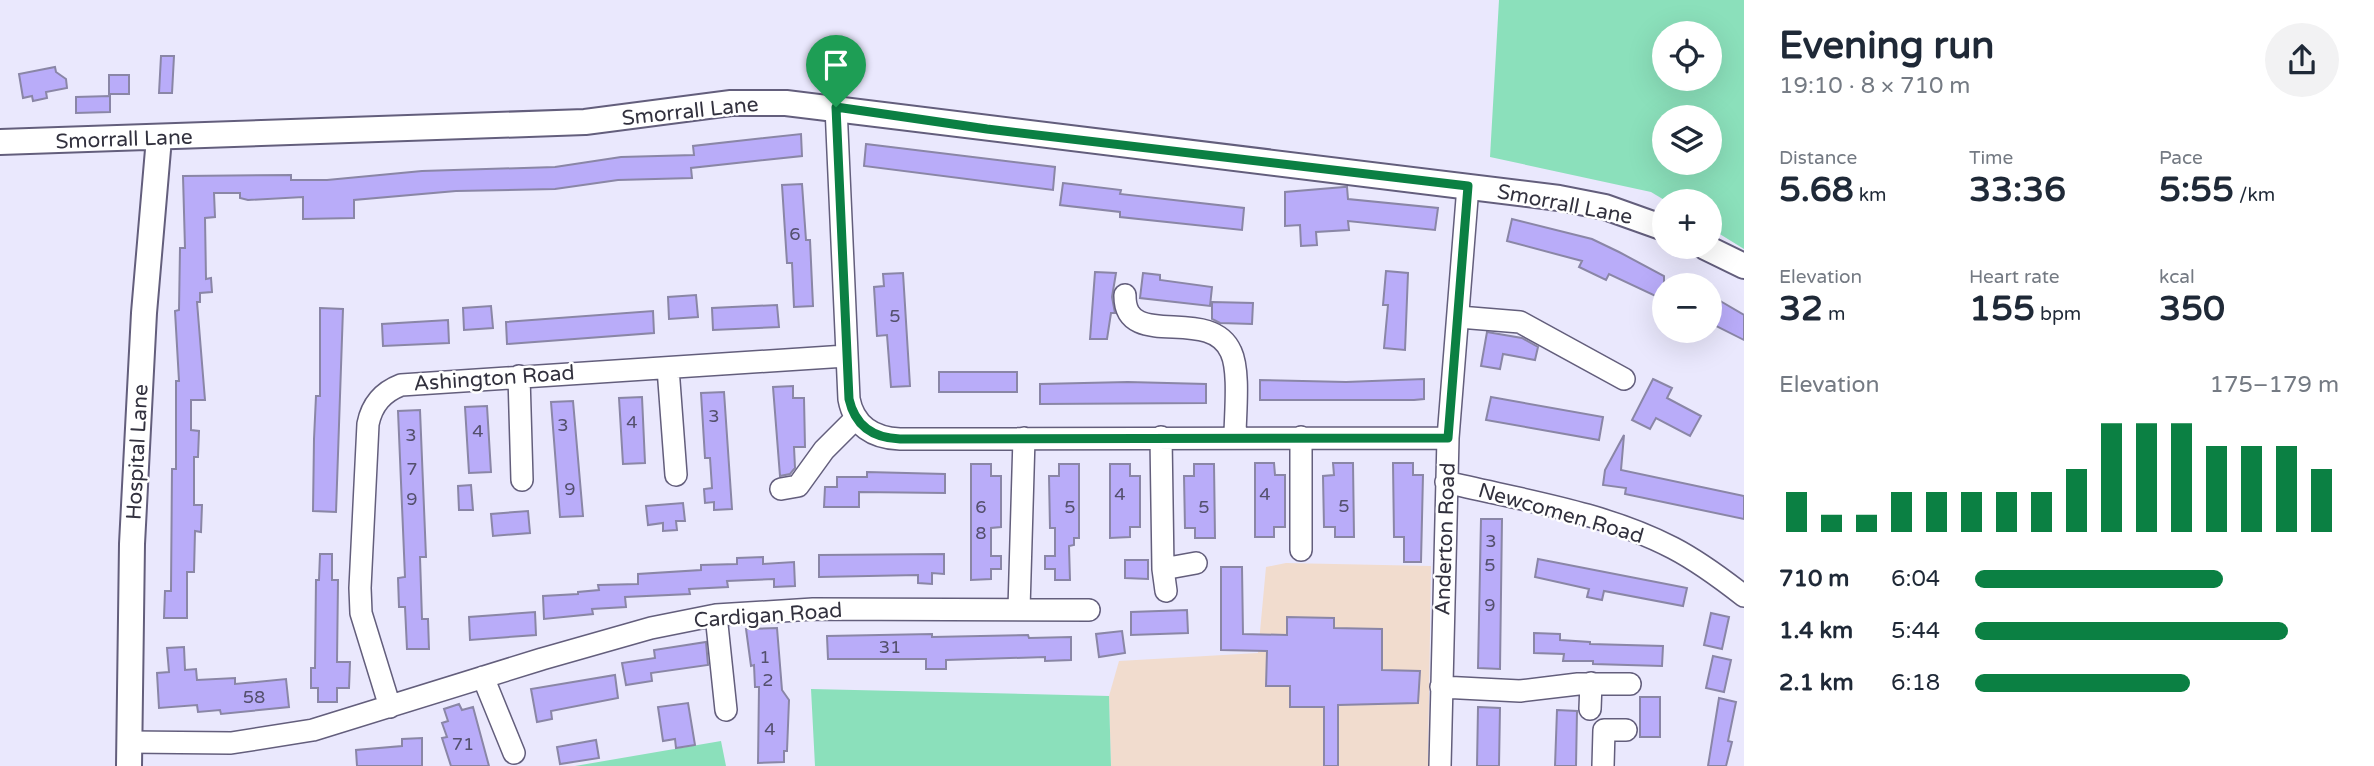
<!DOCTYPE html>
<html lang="en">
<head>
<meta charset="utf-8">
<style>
	:root { --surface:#fff; --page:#f2f2f3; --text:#1f2937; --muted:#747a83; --accent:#0b8043 }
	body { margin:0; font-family:"Varela Round",sans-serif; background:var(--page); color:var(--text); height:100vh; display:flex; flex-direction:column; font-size:26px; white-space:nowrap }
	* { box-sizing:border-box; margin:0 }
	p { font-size:23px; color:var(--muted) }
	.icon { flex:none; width:38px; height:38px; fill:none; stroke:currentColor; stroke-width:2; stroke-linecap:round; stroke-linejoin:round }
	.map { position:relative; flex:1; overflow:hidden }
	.panel { display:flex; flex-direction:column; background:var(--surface); width:630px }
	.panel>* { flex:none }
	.fabs { position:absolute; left:1652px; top:21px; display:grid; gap:14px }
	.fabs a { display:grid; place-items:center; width:70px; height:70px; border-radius:50%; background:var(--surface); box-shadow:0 7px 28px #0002; font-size:35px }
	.pin { position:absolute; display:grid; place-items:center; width:60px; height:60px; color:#fff; margin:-72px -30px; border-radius:50% 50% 50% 0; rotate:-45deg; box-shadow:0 0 7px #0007 }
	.pin .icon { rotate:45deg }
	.round { display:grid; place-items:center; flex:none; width:74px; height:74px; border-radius:37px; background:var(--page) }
	.overview { display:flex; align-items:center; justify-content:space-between; height:119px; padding:0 35px }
	h1 { font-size:38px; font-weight:700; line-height:52px }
	.metrics { display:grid; grid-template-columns:repeat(3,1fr); gap:10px; height:119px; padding:7px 35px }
	.metrics div { display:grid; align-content:center }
	.metrics b { font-size:35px; font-weight:700 }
	.metrics small { font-size:19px; font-weight:400 }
	.metrics p { font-size:19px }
	.chart { height:196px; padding:14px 35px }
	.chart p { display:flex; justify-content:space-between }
	.chart svg { width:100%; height:126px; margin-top:7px; stroke:var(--accent); stroke-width:6 }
	ul { padding:0 35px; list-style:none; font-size:23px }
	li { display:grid; grid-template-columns:112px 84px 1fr; align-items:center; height:52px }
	li i { height:18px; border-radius:9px; background:var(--accent) }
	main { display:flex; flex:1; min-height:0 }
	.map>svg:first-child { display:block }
</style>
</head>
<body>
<main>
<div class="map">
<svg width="1744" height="766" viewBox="0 0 1744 766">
	<rect width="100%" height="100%" fill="#eae8fd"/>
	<path fill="#f1dcce" d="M1286 563 1431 566 1428 766H1111L1109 696 1119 661 1258 653 1266 567Z"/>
	<path fill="#8be0bb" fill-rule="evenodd" d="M1499 0H1744V249L1710 228V201H1666L1651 192 1490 157ZM1664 33H1710V79H1664ZM1664 117H1710V163H1664Z
		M811 689 1109 696 1111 766H815Z
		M721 741 726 766H575Z"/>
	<path fill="#b9acf9" stroke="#8a86a6" stroke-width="2" d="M161 56H174L172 93H159Z
		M55 67 56 72 66 79 67 88 46 92 47 98 33 101 32 96 23 98 19 74Z
		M109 75H129V94H109Z
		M110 96V112L76 113V97Z
		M801 134 802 156 691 168 692 178 618 180 555 189 456 191 354 200V218L303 219V197L248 200 240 198V193H214L215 217 205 218 206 279 211 278 212 292 200 293V302H197L205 400H191V430L199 431 198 457H194V505H202L201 532 195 531 194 572H187V618H164L165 591H171L172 469H176V381H179L175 311 179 310 180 248H185L183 176 291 175V180H327L422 171 555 167 621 157 694 155 693 146Z
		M866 144 1055 167 1053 190 864 166Z
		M1063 183 1121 190 1120 194 1244 208 1242 230 1120 217V212L1060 205Z
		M802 184 806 240H810L813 306 794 307 792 263H787L782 185Z
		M1344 187H1347L1348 199 1438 208 1435 230 1348 221 1349 230 1316 232 1317 245 1301 246 1300 225 1285 226V192Z
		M1512 219 1592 239 1619 252 1664 276V300L1609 274 1606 280 1579 267 1582 261 1507 241Z
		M1386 271 1408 273 1405 350 1384 348 1388 305H1383Z
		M1095 272 1116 273 1112 297 1115 313H1111L1107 339H1090Z
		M903 273 910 386 891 387 887 335 877 336 874 287 884 286 883 274Z
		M1143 273 1160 275V280L1212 287 1210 306 1140 298Z
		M696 295 698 317 669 319 668 297Z
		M1710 295 1744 315V340L1710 323Z
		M1212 302 1253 303 1252 324 1220 323 1212 319Z
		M777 305 779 327 713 330 712 308Z
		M491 306 493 328 464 330 463 308Z
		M320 308 343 309 336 512 313 511 314 439 316 396H320Z
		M653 311 654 333 507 344 506 322Z
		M448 320 449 343 383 346 382 324Z
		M1487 332 1522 338 1538 347 1535 360 1503 354 1500 369 1481 366Z
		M939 372H1017V392H939Z
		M1424 379V399L1414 400H1260V380L1346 382Z
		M1653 379 1672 388 1667 398 1701 416 1690 436 1656 418 1650 429 1632 420Z
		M1128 382 1206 384V403L1040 404V384Z
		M793 386V398H804L805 447H794L795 468 790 474 780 476 773 387Z
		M724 392 732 509 714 510V502L705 503 704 489 712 488 710 458H705L701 393Z
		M642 397 645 463 623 464 619 398Z
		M1491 397 1603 417 1599 440 1486 420Z
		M573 401 583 516 560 517 551 402Z
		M487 406 491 472 469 473 465 407Z
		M420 410 426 557H420L422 619H428L429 649H407L405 607H399L398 578 405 577 398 411Z
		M1624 435 1621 470 1744 496V519L1625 494 1626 488 1603 485 1605 470Z
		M1255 463H1274L1275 475H1285V527H1274V537H1255Z
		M1333 463H1353L1354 537H1335V527H1324L1323 476 1334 475Z
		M1393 463H1413V475H1423L1421 562H1404V537H1394Z
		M971 464H991V476H1001V527L991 528V556H1001V569H991V579L971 580Z
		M1059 464H1079V538H1074V545L1069 546 1070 580H1055V569H1045V556H1055V528H1050L1049 476H1059Z
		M1110 464H1130V476H1140V527H1130V537L1110 538Z
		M1194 464H1214L1215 538H1195V528H1185L1184 476H1194Z
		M867 472 945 474V493L859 492V507H824L825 487H837V477H867Z
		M471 485 473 510H459L458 486Z
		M683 503 685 521H676L677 530 663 531V523L648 525 646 506Z
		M528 511 530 533 493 536 491 514Z
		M1481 519H1502L1500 669 1478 668Z
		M320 554H332V580H338L337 662H350L349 688H337V702H318V688H311V668H315L316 580H319Z
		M944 554V574L932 573V584L918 583V575L819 577V555Z
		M763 557V564L794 562 795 586 774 587V579L727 581 728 587 689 589 690 594 625 597 626 607 592 609 593 614 544 619 543 596 578 594V592L599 590 598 585 638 584V574L701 570V565L737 564V558Z
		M1538 559 1687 588 1683 606 1604 591 1602 600 1587 597 1589 589 1535 577Z
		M1125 560H1148V579L1125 578Z
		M1221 567H1242L1243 634 1287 635V617L1334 618V628L1382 629V670L1420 671 1418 703 1338 705V766H1324V707H1290V686H1266L1267 651 1221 650Z
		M1187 610 1188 633 1131 635V612Z
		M535 612 536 635 470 640 469 617Z
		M1711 613 1729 617 1722 649 1704 645Z
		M777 628 782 690 789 700 787 751H784V762L758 763 759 687H755L754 665 751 666 746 629Z
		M1122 631 1125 653 1099 657 1096 634Z
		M1534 633 1560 634V640L1590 642V644L1663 646 1662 666 1593 664V661H1563L1564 654 1534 653Z
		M932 634V637L1028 635 1029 638 1071 637V660L1045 661V657L946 660V669H926V659H828L827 636Z
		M706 642 708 665 651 673 652 681 626 685 622 663 655 658 654 650Z
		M184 647 185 670 196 669 197 680 235 678V684L286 679 289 707 221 714 220 710 198 712 197 705 159 708 157 673 169 672 167 648Z
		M1713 656 1731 660 1724 692 1706 688Z
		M615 675 618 698 551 711 552 719 537 722 531 689Z
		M1640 697H1660V737H1640Z
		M1719 698 1736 702 1728 741 1732 742 1726 766H1708Z
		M688 703 695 745 676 748 675 739 663 741 658 707Z
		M459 704 462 710 473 707 489 766H451L442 738 447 737 442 723 448 721 444 709Z
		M1478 707 1500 708 1499 766H1477Z
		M1557 710 1577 711 1576 766H1555Z
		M422 738V766H357L356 750 402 746V739Z
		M596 740 599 758 560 764 557 747Z"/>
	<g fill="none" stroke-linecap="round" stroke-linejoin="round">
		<g stroke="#635e7c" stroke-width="24">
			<path id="minor" d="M836 107 849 399C854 426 873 438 900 439L1448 438
				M1125 295C1124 352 1210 304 1231 352 1240 371 1235 415 1235 437
				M1459 317 1520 322 1624 379
				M668 368 676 475
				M519 376 522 480
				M1161 437 1163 569 1166 591
				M1446 482C1521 500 1604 512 1673 548 1698 561 1721 578 1744 596
				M781 489 798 486 824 450 855 419
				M1301 550V437
				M1163 569 1196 563
				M1019 609 1024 438
				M716 615 726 710
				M483 677 514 753
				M1441 687 1520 691 1578 684H1630
				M390 707 361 613 360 588 368 424C372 404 383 392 401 385L846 356
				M1590 709 1591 683
				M129 742 231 743 313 730 542 659 651 628 716 615 813 609 1089 610
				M1440 766 1448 438 1468 186
				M1603 766 1604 730H1626"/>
		</g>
		<g stroke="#635e7c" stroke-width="28">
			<path id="tertiary" d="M0 142 585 122 731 103H786L1559 198 1605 207 1664 228
				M1705 247 1744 266
				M129 766 132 544 144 313 159 138"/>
		</g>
		<use href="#minor" stroke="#fff" stroke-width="21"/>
		<use href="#tertiary" stroke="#fff" stroke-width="24"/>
	</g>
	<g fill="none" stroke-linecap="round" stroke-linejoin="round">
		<g stroke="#fff" stroke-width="14">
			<path id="route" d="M836 107 987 129 1468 186 1448 438 900 439C873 438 855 426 849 399Z"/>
		</g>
		<use href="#route" stroke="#0b8043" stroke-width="9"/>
	</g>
	<g text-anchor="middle" stroke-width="5" stroke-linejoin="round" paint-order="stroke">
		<g font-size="18" fill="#54506d">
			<text x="795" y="240">6</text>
			<text x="895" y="322">5</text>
			<text x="714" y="422">3</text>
			<text x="632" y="428">4</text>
			<text x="563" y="431">3</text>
			<text x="478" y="437">4</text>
			<text x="411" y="441">3</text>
			<text x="412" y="475">7</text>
			<text x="570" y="495">9</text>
			<text x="1120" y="500">4</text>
			<text x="1265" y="500">4</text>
			<text x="412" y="505">9</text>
			<text x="1344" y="512">5</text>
			<text x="981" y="513">6</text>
			<text x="1070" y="513">5</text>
			<text x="1204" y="513">5</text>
			<text x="981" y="539">8</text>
			<text x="1491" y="547">3</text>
			<text x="1490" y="571">5</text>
			<text x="1490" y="611">9</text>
			<text x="890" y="653">31</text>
			<text x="765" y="663">1</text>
			<text x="768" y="686">2</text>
			<text x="254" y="703">58</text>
			<text x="770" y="735">4</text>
			<text x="463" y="750">71</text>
		</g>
		<g font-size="21" fill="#32313e" stroke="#fff">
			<text transform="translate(690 111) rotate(-6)" y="7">Smorrall Lane</text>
			<text transform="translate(124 139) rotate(-2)" y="7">Smorrall Lane</text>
			<text transform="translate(1565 204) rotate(11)" y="7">Smorrall Lane</text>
			<text transform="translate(494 378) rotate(-4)" y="7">Ashington Road</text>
			<text transform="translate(137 452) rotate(-87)" y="7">Hospital Lane</text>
			<text transform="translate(1561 513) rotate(16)" y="7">Newcomen Road</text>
			<text transform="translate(1445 539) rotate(-88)" y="7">Anderton Road</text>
			<text transform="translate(768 615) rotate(-4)" y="7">Cardigan Road</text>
		</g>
	</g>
</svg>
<div class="fabs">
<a><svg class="icon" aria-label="locate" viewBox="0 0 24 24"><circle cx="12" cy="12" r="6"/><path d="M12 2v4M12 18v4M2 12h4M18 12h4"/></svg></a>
<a><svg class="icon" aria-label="layers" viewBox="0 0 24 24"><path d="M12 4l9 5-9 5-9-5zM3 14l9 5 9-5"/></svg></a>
<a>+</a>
<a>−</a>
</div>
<div class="pin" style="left:836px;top:107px;background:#1e9e55"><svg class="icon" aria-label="arrive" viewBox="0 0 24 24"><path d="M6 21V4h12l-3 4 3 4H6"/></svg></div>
</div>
<section class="panel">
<div class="overview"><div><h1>Evening run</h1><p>19:10 · 8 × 710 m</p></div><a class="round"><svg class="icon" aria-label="share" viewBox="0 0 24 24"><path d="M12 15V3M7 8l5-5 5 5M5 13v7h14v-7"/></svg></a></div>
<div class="metrics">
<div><p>Distance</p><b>5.68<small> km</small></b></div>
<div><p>Time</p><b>33:36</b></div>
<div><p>Pace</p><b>5:55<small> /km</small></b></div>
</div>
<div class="metrics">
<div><p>Elevation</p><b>32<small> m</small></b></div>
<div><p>Heart rate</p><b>155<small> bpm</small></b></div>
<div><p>kcal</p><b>350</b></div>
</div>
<div class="chart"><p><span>Elevation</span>175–179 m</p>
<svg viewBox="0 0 160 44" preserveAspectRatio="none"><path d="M5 44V30M15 44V38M25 44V38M35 44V30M45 44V30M55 44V30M65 44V30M75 44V30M85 44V22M95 44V6M105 44V6M115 44V6M125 44V14M135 44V14M145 44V14M155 44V22"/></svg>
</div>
<ul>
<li><b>710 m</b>6:04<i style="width:68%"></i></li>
<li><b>1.4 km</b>5:44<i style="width:86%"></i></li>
<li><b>2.1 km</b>6:18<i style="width:59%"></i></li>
</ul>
</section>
</main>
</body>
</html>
